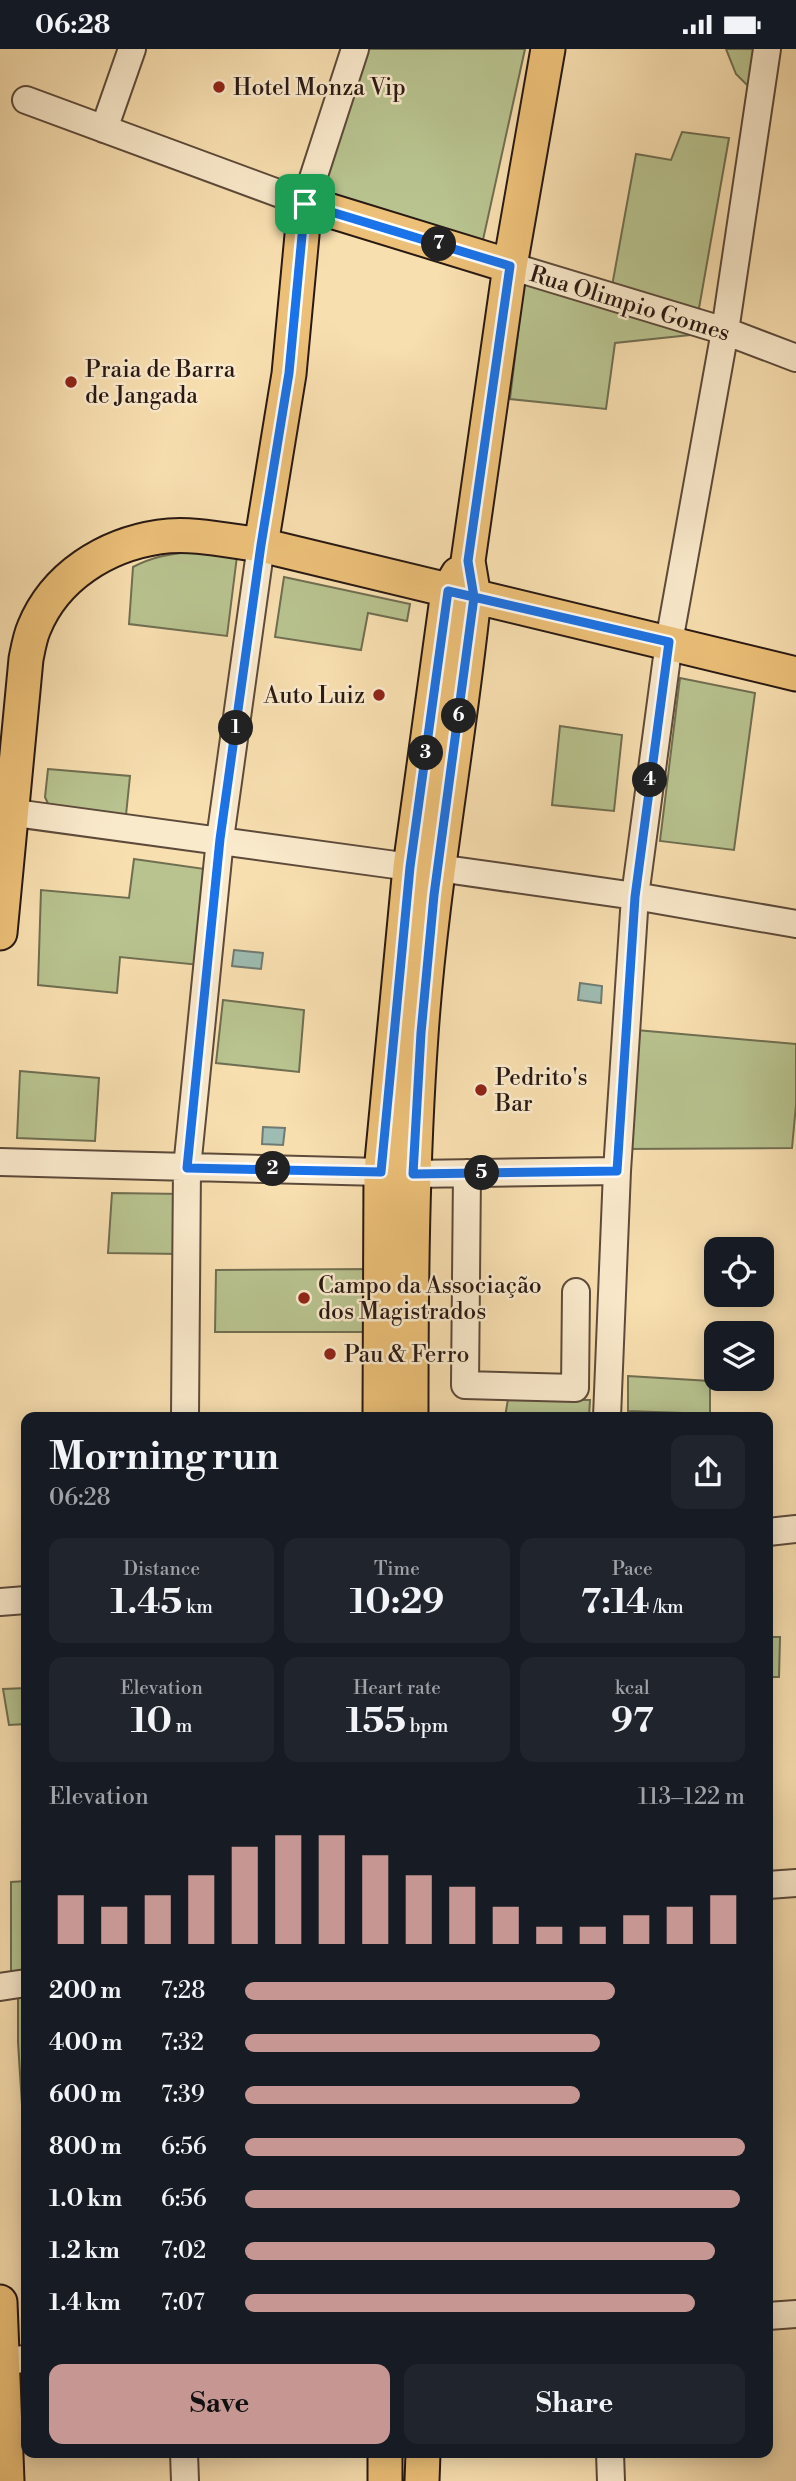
<!DOCTYPE html>
<html lang="en">
<head>
<meta charset="utf-8">
<style>
	:root { --surface:#171b24; --page:#20242c; --text:#f1f3f6; --muted:#9ea1a6; --accent:#c59692 }
	body { margin:0; font-family:"Libre Bodoni",serif; background:var(--page); color:var(--text); height:100vh; display:flex; flex-direction:column; font-size:26px; white-space:nowrap }
	* { box-sizing:border-box; margin:0 }
	p { font-size:23px; color:var(--muted) }
	.icon { flex:none; width:38px; height:38px; fill:none; stroke:currentColor; stroke-width:2; stroke-linecap:round; stroke-linejoin:round }
	.map { position:relative; flex:1; overflow:hidden }
	.details { position:absolute; left:21px; top:1363px; width:752px; height:1046px; display:flex; flex-direction:column; background:var(--surface); border-radius:14px; box-shadow:0 4px 18px #0003 }
	.details>* { flex:none }
	.controls { position:absolute; left:704px; top:1188px; display:grid; gap:14px }
	.controls a { display:grid; place-items:center; width:70px; height:70px; border-radius:14px; background:var(--surface); box-shadow:0 4px 18px #0003; font-size:35px }
	.pin { position:absolute; display:grid; place-items:center; width:60px; height:60px; color:#fff; margin:-30px; border-radius:14px; box-shadow:0 4px 10px #0006 }
	.km { position:absolute; width:35px; height:35px; margin:-18px; border-radius:50%; background:#222; color:#fff; font-size:19px; line-height:35px; text-align:center }
	.round { display:grid; place-items:center; flex:none; width:74px; height:74px; border-radius:14px; background:var(--page) }
	.head { display:flex; align-items:center; justify-content:space-between; height:119px; padding:0 28px }
	h1 { font-size:38px; font-weight:700; line-height:52px }
	.figures { display:grid; grid-template-columns:repeat(3,1fr); gap:10px; height:119px; padding:7px 28px }
	.figures div { display:grid; align-content:center; border-radius:14px; background:var(--page); text-align:center }
	.figures b { font-size:35px; font-weight:700 }
	.figures small { font-size:19px; font-weight:400 }
	.figures p { font-size:19px }
	.chart { height:196px; padding:14px 28px }
	.chart p { display:flex; justify-content:space-between }
	.chart svg { width:100%; height:126px; margin-top:7px; stroke:var(--accent); stroke-width:6 }
	.primary-button { display:flex; gap:14px; margin-top:auto; padding:14px 28px }
	.primary-button a { flex:1; height:80px; border-radius:14px; background:var(--accent); color:#111; font-size:28px; font-weight:700; line-height:80px; text-align:center }
	.primary-button a+a { background:var(--page); color:var(--text) }
	ul { padding:0 28px; list-style:none; font-size:23px }
	li { display:grid; grid-template-columns:112px 84px 1fr; align-items:center; height:52px }
	li i { height:18px; border-radius:9px; background:var(--accent) }
	.status { display:flex; justify-content:space-between; align-items:center; height:49px; padding:0 35px; background:var(--surface); direction:ltr }
	.status svg { height:19px; fill:currentColor }
	.map>svg:first-child { display:block }
</style>
</head>
<body>
<div class="status"><b>06:28</b><svg viewBox="0 0 49 12"><path d="M0 12V9h3v3zM5 12V6h3v6zM10 12V3h3v9zM15 12V0h3v12zM26 1h20v11H26zM47 4h2v5h-2z"/></svg></div>
<div class="map">
<svg width="796" height="2432" viewBox="0 0 796 2432">
	<rect width="100%" height="100%" fill="#f8dfb0"/>
	<filter id="stains"><feTurbulence type="fractalNoise" baseFrequency=".00286" numOctaves="4"/><feColorMatrix values="0 0 0 0 .2 0 0 0 0 .09 0 0 0 0 .02 0 0 0 .5 -.17"/></filter>
	<radialGradient id="worn" r=".72"><stop offset=".6" stop-color="#630" stop-opacity="0"/><stop offset="1" stop-color="#630" stop-opacity=".3"/></radialGradient>
	<path fill="#b8c38f" stroke="#706e51" stroke-width="2" d="M362 0H525L481 200 316 143Z
		M726 0H758L752 41 736 25Z
		M682 83 729 89 698 265 612 237 636 105 671 111Z
		M524 233 700 285 615 294 606 360 510 350Z
		M190 503 237 507 227 587 129 575 133 518C152 508 169 505 190 503Z
		M284 528 410 555 407 572 368 564 361 601 275 588Z
		M680 629 755 644 734 801 660 792Z
		M560 677 622 686 614 762 552 756Z
		M48 720 130 727 126 766 49 757 45 748Z
		M134 810 212 821 200 916 120 908 117 944 38 936 41 841 129 849Z
		M223 951 304 961 299 1023 216 1014Z
		M636 981 796 995V1056L792 1099 622 1100Z
		M20 1022 99 1029 95 1092 17 1089Z
		M112 1144 184 1145 181 1205 108 1204Z
		M371 1220 370 1283H215L216 1221Z
		M628 1327 710 1332V1365L628 1362Z
		M508 1350 590 1351 589 1368H505Z
		M768 1588H780L779 1628H768Z
		M26 1639V1675L9 1676 3 1640Z
		M26 1832V1929L11 1930V1833Z
		M18 1940H26V2056H22L18 1993Z"/>
	<path fill="#9ebcb1" stroke="#6f7b72" stroke-width="2" d="M234 901 263 904 261 920 232 917Z
		M580 934 602 937 601 954 578 951Z
		M263 1078 285 1079 283 1096 262 1095Z"/>
	<g fill="none" stroke-linecap="round" stroke-linejoin="round">
		<g stroke="#5d4a3a" stroke-width="30">
			<path id="minor" d="M26 51 305 154 355 0
				M104 80 132 0
				M510 217 725 282 796 309
				M0 762 410 818
				M438 819 635 847 796 875
				M0 1113 381 1123
				M467 1124 465 1336 575 1339 576 1243
				M413 1125 617 1122
				M185 1368 187 1119 220 790 261 496
				M607 1368 617 1122 635 847 669 593 725 282 767 0
				M768 1483 796 1480
				M0 1553 26 1551
				M768 1836 796 1834
				M0 1938 26 1934
				M768 2267 796 2265
				M0 2312 26 2310
				M184 2404 185 2432
				M610 2404 611 2432"/>
		</g>
		<g stroke="#291913" stroke-width="37">
			<path id="major" d="M261 496 289 325 305 154 510 217
				M0 884 26 610C28 600 30 588 34 579 55 527 106 496 159 488 192 483 229 492 261 496L796 625
				M380 1368 381 1123 410 818 448 542 458 525
				M411 1368C411 1241 412 1113 421 986 431 839 459 694 474 548L468 512 510 217 548 0
				M0 2253 7 2432
				M385 2432V2404
				M422 2432 423 2404"/>
		</g>
		<use href="#minor" stroke="#faeacc" stroke-width="26"/>
		<use href="#major" stroke="#ecc078" stroke-width="33"/>
	</g>
	<g fill="none" stroke-linecap="round" stroke-linejoin="round">
		<g stroke="#fff" stroke-width="14">
			<path id="route" d="M305 155 289 324 261 496 220 790 187 1119 381 1123 410 818 448 542 669 593 635 848 617 1122 413 1125 421 984 434 846 474 548 468 512 510 217 305 155"/>
		</g>
		<use href="#route" stroke="#1a73e8" stroke-width="9"/>
	</g>
	<g fill="#8f2418" stroke="#faeacc" stroke-width="2.5">
		<circle cx="219" cy="38" r="7"/>
		<circle cx="71" cy="333" r="7"/>
		<circle cx="379" cy="646" r="7"/>
		<circle cx="481" cy="1041" r="7"/>
		<circle cx="304" cy="1249" r="7"/>
		<circle cx="330" cy="1305" r="7"/>
	</g>
	<g text-anchor="middle" stroke-width="5" stroke-linejoin="round" paint-order="stroke">
		<g font-size="23" fill="#291913" stroke="#faeacc" text-anchor="start">
			<text x="233" y="46">Hotel Monza Vip</text>
			<text x="85" y="328">Praia de Barra<tspan x="85" dy="26">de Jangada</tspan></text>
			<text x="365" y="654" text-anchor="end">Auto Luiz</text>
			<text x="495" y="1036">Pedrito's<tspan x="495" dy="26">Bar</tspan></text>
			<text x="318" y="1244">Campo da Associação<tspan x="318" dy="26">dos Magistrados</tspan></text>
			<text x="344" y="1313">Pau &amp; Ferro</text>
		</g>
		<g font-size="23" fill="#291913" stroke="#faeacc">
			<text transform="translate(630 254) rotate(17)" y="8">Rua Olimpio Gomes</text>
		</g>
	</g>
	<rect width="100%" height="100%" filter="url(#stains)"/>
	<rect width="100%" height="100%" fill="url(#worn)"/>
</svg>
<div class="controls">
<a><svg class="icon" aria-label="locate" viewBox="0 0 24 24"><circle cx="12" cy="12" r="6"/><path d="M12 2v4M12 18v4M2 12h4M18 12h4"/></svg></a>
<a><svg class="icon" aria-label="layers" viewBox="0 0 24 24"><path d="M12 4l9 5-9 5-9-5zM3 14l9 5 9-5"/></svg></a>
</div>
<div class="pin" style="left:305px;top:155px;background:#1e9e55"><svg class="icon" aria-label="arrive" viewBox="0 0 24 24"><path d="M6 21V4h12l-3 4 3 4H6"/></svg></div>
<b class="km" style="left:236px;top:679px">1</b>
<b class="km" style="left:273px;top:1120px">2</b>
<b class="km" style="left:426px;top:704px">3</b>
<b class="km" style="left:650px;top:731px">4</b>
<b class="km" style="left:482px;top:1124px">5</b>
<b class="km" style="left:459px;top:667px">6</b>
<b class="km" style="left:439px;top:195px">7</b>
<section class="details">
<div class="head"><div><h1>Morning run</h1><p>06:28</p></div><a class="round"><svg class="icon" aria-label="share" viewBox="0 0 24 24"><path d="M12 15V3M7 8l5-5 5 5M5 13v7h14v-7"/></svg></a></div>
<div class="figures">
<div><p>Distance</p><b>1.45<small> km</small></b></div>
<div><p>Time</p><b>10:29</b></div>
<div><p>Pace</p><b>7:14<small> /km</small></b></div>
</div>
<div class="figures">
<div><p>Elevation</p><b>10<small> m</small></b></div>
<div><p>Heart rate</p><b>155<small> bpm</small></b></div>
<div><p>kcal</p><b>97</b></div>
</div>
<div class="chart"><p><span>Elevation</span>113–122 m</p>
<svg viewBox="0 0 160 44" preserveAspectRatio="none"><path d="M5 44V27M15 44V31M25 44V27M35 44V20M45 44V10M55 44V6M65 44V6M75 44V13M85 44V20M95 44V24M105 44V31M115 44V38M125 44V38M135 44V34M145 44V31M155 44V27"/></svg>
</div>
<ul>
<li><b>200 m</b>7:28<i style="width:74%"></i></li>
<li><b>400 m</b>7:32<i style="width:71%"></i></li>
<li><b>600 m</b>7:39<i style="width:67%"></i></li>
<li><b>800 m</b>6:56<i style="width:100%"></i></li>
<li><b>1.0 km</b>6:56<i style="width:99%"></i></li>
<li><b>1.2 km</b>7:02<i style="width:94%"></i></li>
<li><b>1.4 km</b>7:07<i style="width:90%"></i></li>
</ul>
<div class="primary-button"><a>Save</a><a>Share</a></div>
</section>
</div>
</body>
</html>
